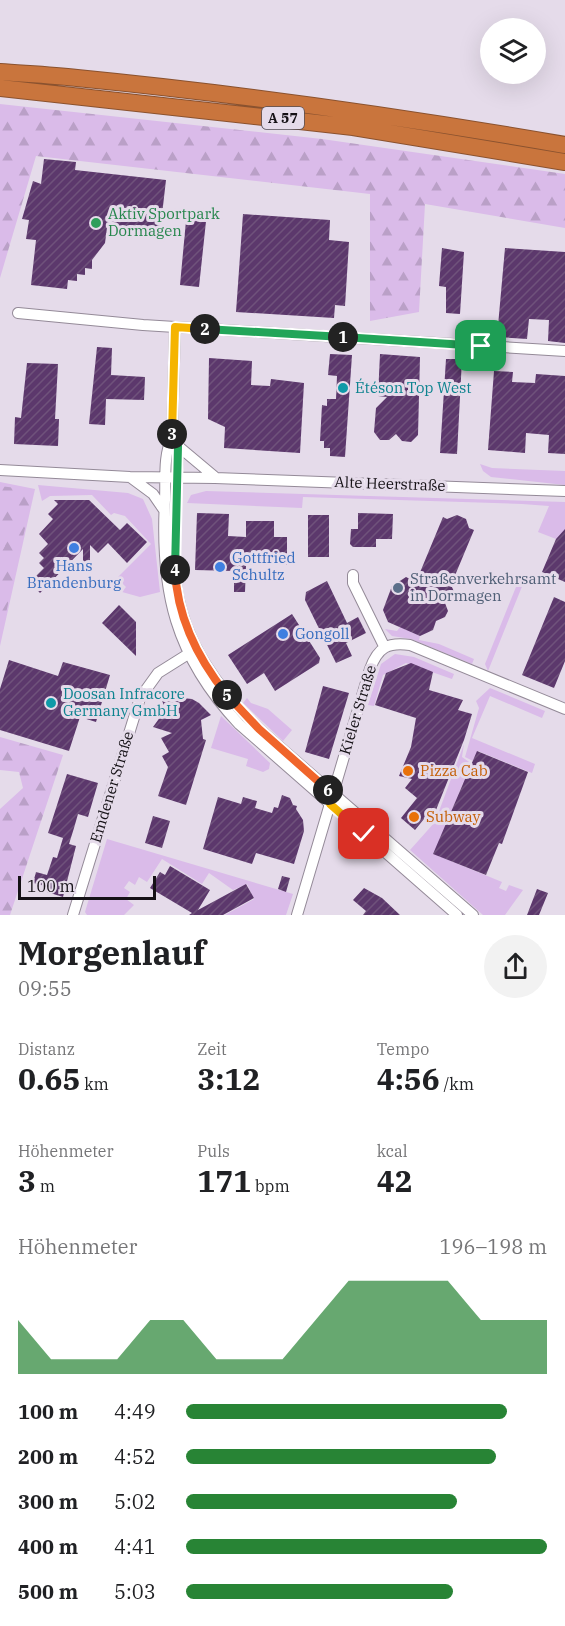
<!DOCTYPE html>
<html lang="de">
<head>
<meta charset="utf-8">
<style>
	:root { --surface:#fff; --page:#f2f2f2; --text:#202124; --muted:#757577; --accent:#288435 }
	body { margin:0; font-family:"IBM Plex Serif",serif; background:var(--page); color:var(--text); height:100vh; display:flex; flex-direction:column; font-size:22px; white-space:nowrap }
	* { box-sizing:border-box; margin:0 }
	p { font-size:20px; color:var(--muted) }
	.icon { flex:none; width:33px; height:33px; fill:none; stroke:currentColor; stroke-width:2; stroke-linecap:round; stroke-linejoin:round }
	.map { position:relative; height:915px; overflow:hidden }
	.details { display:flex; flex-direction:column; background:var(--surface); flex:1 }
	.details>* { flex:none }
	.fabs { position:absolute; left:480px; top:18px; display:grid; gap:12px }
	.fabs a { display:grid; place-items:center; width:66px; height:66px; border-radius:50%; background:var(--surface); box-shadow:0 6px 24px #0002; font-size:30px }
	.scale { position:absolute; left:18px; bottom:15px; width:138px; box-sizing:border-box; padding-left:6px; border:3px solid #151116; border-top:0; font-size:16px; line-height:21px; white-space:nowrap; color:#151116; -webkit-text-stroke:4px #e5dbea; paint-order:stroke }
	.pin { position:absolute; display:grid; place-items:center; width:51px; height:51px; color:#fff; margin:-26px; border-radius:12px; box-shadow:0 3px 9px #0006 }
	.km { position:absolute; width:30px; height:30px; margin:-15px; border-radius:50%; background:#222; color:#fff; font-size:16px; line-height:30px; text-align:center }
	.round { display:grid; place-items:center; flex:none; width:63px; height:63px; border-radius:32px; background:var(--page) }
	.summary { display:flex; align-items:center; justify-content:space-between; height:102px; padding:0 18px }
	h1 { font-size:33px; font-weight:700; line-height:45px }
	.stats { display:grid; grid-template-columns:repeat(3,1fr); gap:9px; height:102px; padding:6px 18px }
	.stats div { display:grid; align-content:center }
	.stats b { font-size:30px; font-weight:700 }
	.stats small { font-size:16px; font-weight:400 }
	.stats p { font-size:16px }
	.chart { height:168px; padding:12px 18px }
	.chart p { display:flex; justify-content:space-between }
	.chart svg { width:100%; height:108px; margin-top:6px; fill:var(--accent); opacity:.7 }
	ul { padding:0 18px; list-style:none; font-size:20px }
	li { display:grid; grid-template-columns:96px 72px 1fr; align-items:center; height:45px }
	li i { height:15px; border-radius:8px; background:var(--accent) }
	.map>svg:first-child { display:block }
</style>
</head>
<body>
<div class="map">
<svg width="565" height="915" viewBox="0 0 565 915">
	<defs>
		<pattern id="forest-firs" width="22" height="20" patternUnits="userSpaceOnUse" patternTransform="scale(1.5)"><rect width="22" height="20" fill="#dabbe9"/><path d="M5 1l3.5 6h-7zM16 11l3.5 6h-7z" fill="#baa0c7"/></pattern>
		<pattern id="building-hatch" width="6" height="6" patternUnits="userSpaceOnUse" patternTransform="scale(1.5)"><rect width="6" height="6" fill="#5c386c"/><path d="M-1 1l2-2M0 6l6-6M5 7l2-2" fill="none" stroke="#6f527b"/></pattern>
	</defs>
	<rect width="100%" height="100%" fill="#e5dbea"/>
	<path fill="#dabbe9" d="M480 464 492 468 565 471V485L491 477 483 471Z
		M0 482 35 489 0 646Z
		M38 485 128 493 143 499 152 519 160 592 140 597 122 592 126 587 117 578 151 544 125 516 114 513 111 515 92 495 50 496 42 501Z
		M206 491 565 502V530L556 539 538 532 549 506 522 504 303 497 302 508 187 503 191 495Z
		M520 577 525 579 488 671 485 664Z
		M400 627 420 636 419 640 439 644 474 659 472 664 411 639 392 636 385 629 397 631Z
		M395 654 414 657 454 674 452 679 406 663 383 675 374 706 368 705 381 664Z
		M490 688 545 711 542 718 490 696 472 738 535 764 532 773 478 751 473 761 465 757 479 708 476 701Z
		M247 698 251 703 268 709 292 730 283 741 243 703Z
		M221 716 270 763 269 769 263 772 246 766 248 759 211 748Z
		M464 744 462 757 472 764 498 797 463 783 434 854 502 882 499 888 506 891 509 885 523 890 505 915H483L410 850 435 822Z
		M107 839 293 894 286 915H225L254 899 247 884 233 890 209 873 202 884 162 859 147 882 139 877 135 885 129 881 124 888 130 892 126 899 134 905 124 915H87L85 912Z"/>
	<path fill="url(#forest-firs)" d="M0 104 322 139 565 174V228L425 204 419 312 370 321V194L36 156 0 278Z
		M0 486 24 489 0 507Z
		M29 490 32 497 0 640V555L5 546 0 513Z
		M0 737 63 755 10 915H0V809L23 788 19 772 0 770Z"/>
	<path fill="url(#building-hatch)" d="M44 159 76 162 75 170 166 180 160 232 107 228 105 243 92 260V269L85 268V275L77 274V281L68 280 67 289 31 285 36 240 26 239 29 220 22 219 33 181 41 184Z
		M187 210 207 212 199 287 180 285Z
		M243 214 330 220 329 240 349 242 345 306 335 305 334 318 236 312Z
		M442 248 464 252 460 314 446 313V287L439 286Z
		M505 248 565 252V343L548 341 549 320 529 319 527 339 497 337Z
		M97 347 112 348 111 375 145 377 144 400 106 399 105 425 89 424Z
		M330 354 352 355 345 457 330 456V448H324V441H320L322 405 327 406V399H336L337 376 328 375Z
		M380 354 420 357 418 435 411 442 402 441 396 434 389 440H380L374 432 376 408 387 397 378 396Z
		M209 358 252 361 251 385 270 386 271 379 304 383 300 453 224 448 225 427 208 419Z
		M446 359H462L457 454 440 453Z
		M27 363 58 364 55 419H59L58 446 14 444 15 417 21 418Z
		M494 371 513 372 512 382 535 383 536 374 565 376V454L548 453 549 435 526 433 525 453 488 450Z
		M54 500H89L120 530 127 523 147 542 127 563 108 543 98 553 90 545V566H83V549L40 593 30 582 44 568 39 563 44 558 39 553 48 544 39 534 53 519 48 514 58 504Z
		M197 513 229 514 228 536 246 537V521H274V537H287V565H246L245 592H234V571L195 570Z
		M358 513 393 514 392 539H376V547H353L350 544 351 529H358Z
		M308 515H329V557H308Z
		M457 515 466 519 469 528 474 530 451 585 457 598 445 603 448 611 445 617 436 621 433 630 420 636 388 622 383 610 392 586 406 577 416 582 443 517 447 519Z
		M565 529V582L542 572 556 539Z
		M327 581 347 623 358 617 366 633 346 643 352 656 336 663 305 600 306 592Z
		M554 597 565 602V661L554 688 522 675Z
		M119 605 136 622V656L102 623Z
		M292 614 320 658 319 663 275 691 264 673 247 684 228 655Z
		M9 660 58 676 63 662 110 675 96 722 80 717 69 751 0 730V689Z
		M411 663 433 672 429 690 463 700 458 710 472 714 464 740 436 810 433 808 415 830 401 818 417 798 405 788 412 779 399 776 411 747 416 718 375 705 386 673Z
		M323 686 349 693 329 759 305 752Z
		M172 697 192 699 199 703 211 715 201 720 203 739 206 740 186 805 158 796 168 767 162 756 169 752 161 738 172 733 153 727 166 709 162 701Z
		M477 751 528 772 502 844 499 843 486 875 433 854Z
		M67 774 98 783 88 817 78 814 74 828 69 844 76 846 63 897 47 892 49 887 33 883 36 872 47 875 53 857 57 858 63 838 48 833Z
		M282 795 290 798 293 805 297 806 296 809 303 820 304 831 294 864 256 853 252 864 203 849 218 797 241 804 243 797 253 800 257 801 255 808 272 813 274 807 278 808Z
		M153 816 170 821 162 848 145 843Z
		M170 866 210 890 198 910 246 884 254 898 223 915H189L192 913 150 888 160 872 165 875Z
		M282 876 290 878 286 892 278 889Z
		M364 888 382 898 400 915H363L366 911 353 900Z
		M537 889 548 893 539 915H527Z"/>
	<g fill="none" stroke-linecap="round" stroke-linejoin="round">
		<g stroke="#948a98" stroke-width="12">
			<path id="minor" d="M18 313 143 325 565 351
				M175 327 172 437C163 457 166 478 165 500 160 591 175 656 239 724L457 915
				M172 437 178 446C177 490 170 542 176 584 184 643 218 689 259 729L473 915
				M178 446 215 477
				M0 470 130 477 215 478 565 491
				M130 477 153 494 164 510
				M353 575V583L384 646
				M73 915 140 698 158 673 193 651
				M297 915 370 669C378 647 388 642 410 645L565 709"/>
		</g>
		<g stroke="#8a522f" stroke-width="18">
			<path id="highway" d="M0 72C26 74 52 75 77 78 240 94 403 117 565 145
				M0 88 353 127 565 162"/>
		</g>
		<use href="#minor" stroke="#fff" stroke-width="10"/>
		<use href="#highway" stroke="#c9753d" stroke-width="16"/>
	</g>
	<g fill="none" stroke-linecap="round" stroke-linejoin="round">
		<g stroke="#fff" stroke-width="12">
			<path id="split-1" d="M343 337 481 346"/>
		</g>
		<g stroke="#fff" stroke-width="12">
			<path id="split-2" d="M205 329 343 337"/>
		</g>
		<g stroke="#fff" stroke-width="12">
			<path id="split-3" d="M172 434 175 327 205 329"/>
		</g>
		<g stroke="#fff" stroke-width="12">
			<path id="split-4" d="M172 434 178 446 175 570"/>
		</g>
		<g stroke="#fff" stroke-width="12">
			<path id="split-5" d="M175 570C177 617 198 659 227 695"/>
		</g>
		<g stroke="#fff" stroke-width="12">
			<path id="split-6" d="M227 695 259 729 328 790"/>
		</g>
		<g stroke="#fff" stroke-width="12">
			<path id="split-7" d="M328 790 333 794 330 804 364 834"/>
		</g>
		<use href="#split-1" stroke="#22a559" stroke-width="8"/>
		<use href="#split-2" stroke="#22a559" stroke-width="8"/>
		<use href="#split-3" stroke="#f5b400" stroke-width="8"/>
		<use href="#split-4" stroke="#22a559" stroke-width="8"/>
		<use href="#split-5" stroke="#f0652b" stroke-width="8"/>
		<use href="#split-6" stroke="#f0652b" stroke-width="8"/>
		<use href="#split-7" stroke="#f5b400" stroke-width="8"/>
	</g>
	<circle fill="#2e9e5b" stroke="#e5dbea" stroke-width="2" cx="96" cy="223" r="6"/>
	<g fill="#0f9aa8" stroke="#e5dbea" stroke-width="2">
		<circle cx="343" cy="388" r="6"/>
		<circle cx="51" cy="703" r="6"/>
	</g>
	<g fill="#3f7fe0" stroke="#e5dbea" stroke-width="2">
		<circle cx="74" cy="548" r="6"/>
		<circle cx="220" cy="567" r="6"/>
		<circle cx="283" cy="634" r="6"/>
	</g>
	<circle fill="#5c6f8a" stroke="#e5dbea" stroke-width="2" cx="398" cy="588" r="6"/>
	<g fill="#e8710a" stroke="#e5dbea" stroke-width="2">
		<circle cx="408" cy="771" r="6"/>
		<circle cx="414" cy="817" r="6"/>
	</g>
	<g text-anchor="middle" stroke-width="6" stroke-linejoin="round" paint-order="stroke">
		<rect fill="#e5dbea" stroke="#534e56" stroke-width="1.5" x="262" y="107" width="42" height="22" rx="4.5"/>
		<g font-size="14" font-weight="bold" fill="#151116">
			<text x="283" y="123">A 57</text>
		</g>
		<g font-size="15" fill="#27864d" stroke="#e5dbea" text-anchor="start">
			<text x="108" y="219">Aktiv Sportpark<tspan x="108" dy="17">Dormagen</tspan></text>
		</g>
		<g font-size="15" fill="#0d838f" stroke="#e5dbea" text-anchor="start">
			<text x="355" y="393">Étéson Top West</text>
			<text x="63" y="699">Doosan Infracore<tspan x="63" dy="17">Germany GmbH</tspan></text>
		</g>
		<g font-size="15" fill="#151116" stroke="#e5dbea">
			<text transform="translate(390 484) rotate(2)" y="5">Alte Heerstraße</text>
			<text transform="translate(358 710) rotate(-73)" y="5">Kieler Straße</text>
			<text transform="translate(112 787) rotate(-73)" y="5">Emdener Straße</text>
		</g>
		<g font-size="15" fill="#366cbe" stroke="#e5dbea" text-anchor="start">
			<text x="232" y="563">Gottfried<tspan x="232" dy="17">Schultz</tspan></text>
			<text x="74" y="571" text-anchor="middle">Hans<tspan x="74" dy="17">Brandenburg</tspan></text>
			<text x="295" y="639">Gongoll</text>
		</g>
		<g font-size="15" fill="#4e5e75" stroke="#e5dbea" text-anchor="start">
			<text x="410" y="584">Straßenverkehrsamt<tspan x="410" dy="17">in Dormagen</tspan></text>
		</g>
		<g font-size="15" fill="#c56008" stroke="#e5dbea" text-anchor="start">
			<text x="420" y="776">Pizza Cab</text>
			<text x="426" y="822">Subway</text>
		</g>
	</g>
</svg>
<div class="fabs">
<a><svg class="icon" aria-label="layers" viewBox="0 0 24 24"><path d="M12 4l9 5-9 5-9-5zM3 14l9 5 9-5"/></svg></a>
</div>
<div class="scale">100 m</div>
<div class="pin" style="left:481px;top:346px;background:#1e9e55"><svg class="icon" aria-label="arrive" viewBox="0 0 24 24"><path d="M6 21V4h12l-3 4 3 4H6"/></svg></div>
<div class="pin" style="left:364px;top:834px;background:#d93025"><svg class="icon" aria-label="check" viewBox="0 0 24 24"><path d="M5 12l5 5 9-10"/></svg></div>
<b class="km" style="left:343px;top:337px">1</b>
<b class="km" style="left:205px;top:329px">2</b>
<b class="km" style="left:172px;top:434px">3</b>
<b class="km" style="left:175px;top:570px">4</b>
<b class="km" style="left:227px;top:695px">5</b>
<b class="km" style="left:328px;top:790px">6</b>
</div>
<section class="details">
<div class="summary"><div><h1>Morgenlauf</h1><p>09:55</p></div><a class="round"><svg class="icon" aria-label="share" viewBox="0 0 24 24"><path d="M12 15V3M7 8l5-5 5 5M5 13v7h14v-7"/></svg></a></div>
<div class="stats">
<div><p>Distanz</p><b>0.65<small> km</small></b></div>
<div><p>Zeit</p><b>3:12</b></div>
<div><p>Tempo</p><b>4:56<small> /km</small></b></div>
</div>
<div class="stats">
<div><p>Höhenmeter</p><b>3<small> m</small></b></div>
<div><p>Puls</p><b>171<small> bpm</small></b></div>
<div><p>kcal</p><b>42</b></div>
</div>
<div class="chart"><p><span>Höhenmeter</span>196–198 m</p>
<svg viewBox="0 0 160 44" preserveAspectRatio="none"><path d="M0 44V22L10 38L20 38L30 38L40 22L50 22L60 38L70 38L80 38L90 22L100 6L110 6L120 6L130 6L140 22L150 22L160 22V44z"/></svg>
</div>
<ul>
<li><b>100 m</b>4:49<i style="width:89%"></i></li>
<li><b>200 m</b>4:52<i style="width:86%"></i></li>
<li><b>300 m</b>5:02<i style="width:75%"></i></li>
<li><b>400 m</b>4:41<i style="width:100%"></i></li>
<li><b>500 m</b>5:03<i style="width:74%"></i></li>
</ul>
</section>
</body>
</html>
